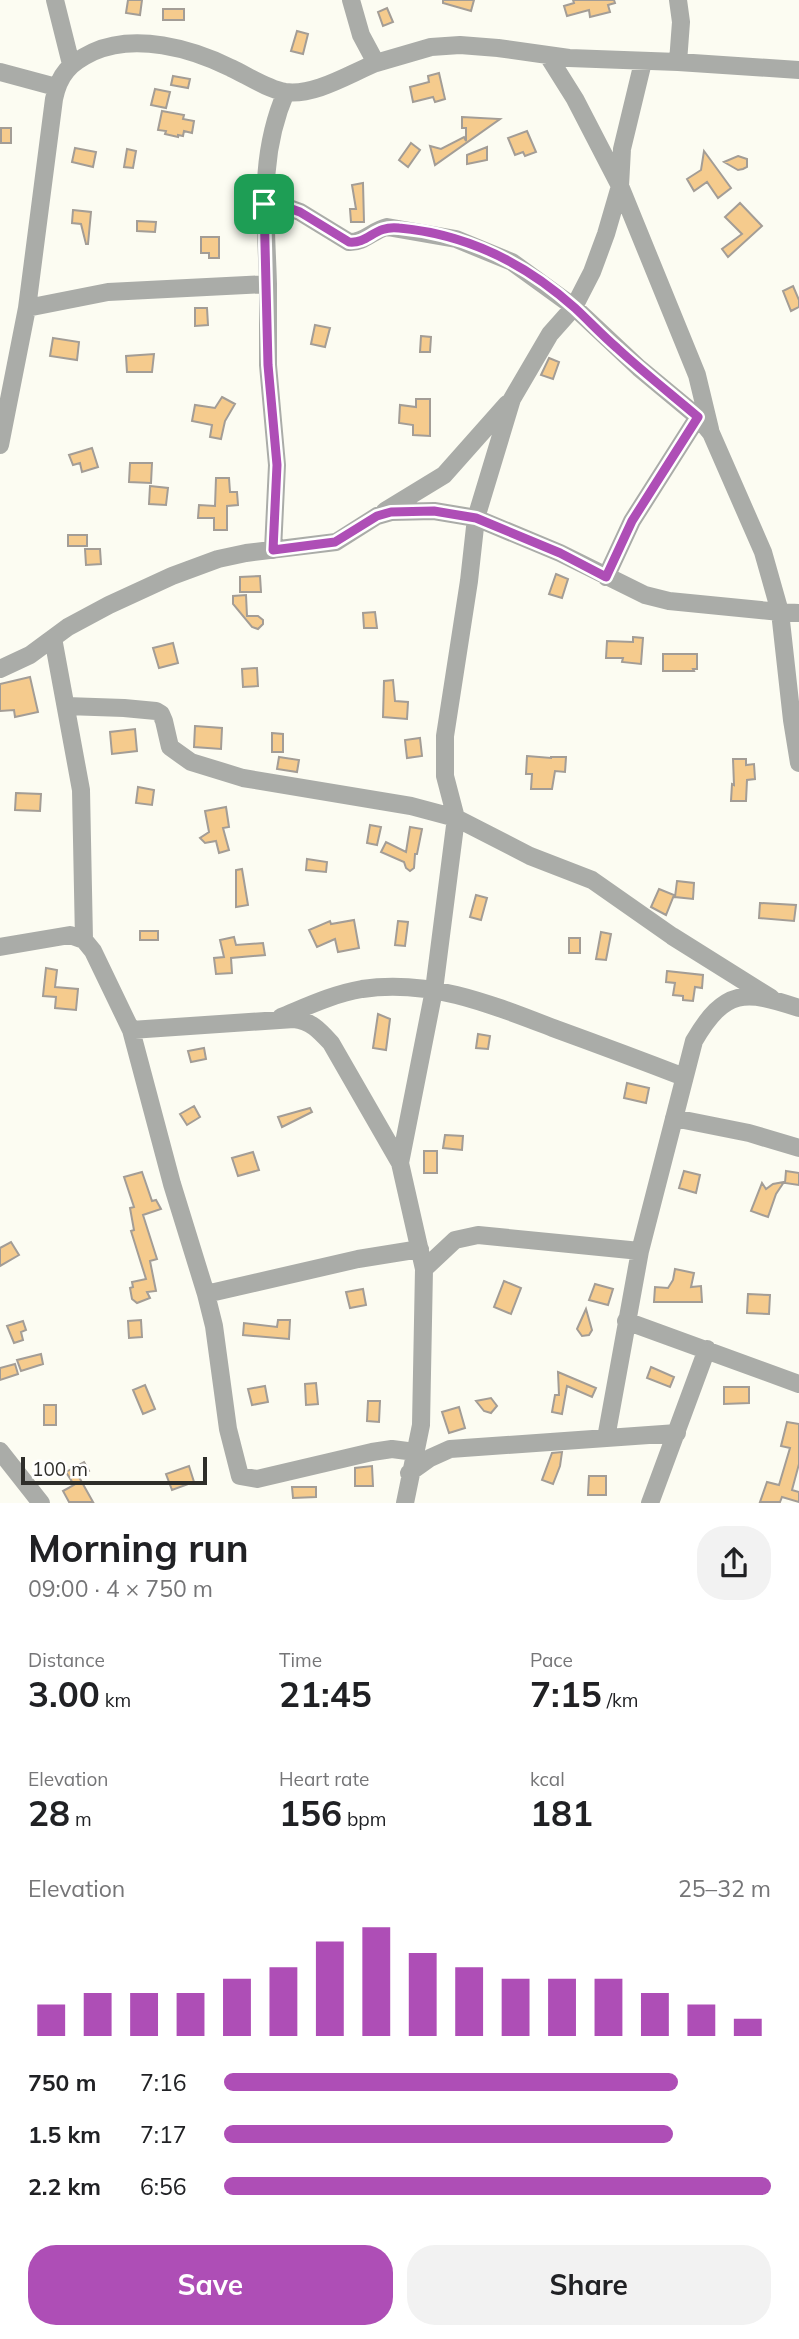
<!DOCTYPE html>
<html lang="en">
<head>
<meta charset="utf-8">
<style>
	:root { --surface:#fff; --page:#f2f2f2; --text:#202124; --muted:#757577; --accent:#ae4eb6 }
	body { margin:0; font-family:Mulish,sans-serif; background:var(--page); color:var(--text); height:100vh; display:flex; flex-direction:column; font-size:26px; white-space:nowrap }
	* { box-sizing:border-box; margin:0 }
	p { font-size:23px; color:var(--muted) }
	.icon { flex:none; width:38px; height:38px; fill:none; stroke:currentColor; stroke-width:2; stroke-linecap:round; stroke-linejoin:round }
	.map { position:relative; height:1503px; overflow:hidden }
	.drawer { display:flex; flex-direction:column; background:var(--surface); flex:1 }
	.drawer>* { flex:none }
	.scale { position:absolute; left:21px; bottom:18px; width:186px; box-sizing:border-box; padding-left:7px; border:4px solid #2e2e2a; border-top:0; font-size:19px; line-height:24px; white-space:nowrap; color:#2e2e2a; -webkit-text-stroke:5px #fffffe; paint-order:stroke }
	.pin { position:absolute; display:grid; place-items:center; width:60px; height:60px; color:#fff; margin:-30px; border-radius:14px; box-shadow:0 4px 10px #0006 }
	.round { display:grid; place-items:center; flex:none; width:74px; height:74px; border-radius:28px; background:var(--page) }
	.headline { display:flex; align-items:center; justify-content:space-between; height:119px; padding:0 28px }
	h1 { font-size:38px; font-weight:700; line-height:52px }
	.stats { display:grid; grid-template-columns:repeat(3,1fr); gap:10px; height:119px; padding:7px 28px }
	.stats div { display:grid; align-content:center }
	.stats b { font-size:35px; font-weight:700 }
	.stats small { font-size:19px; font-weight:400 }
	.stats p { font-size:19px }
	.chart { height:196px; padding:14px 28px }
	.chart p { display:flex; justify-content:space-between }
	.chart svg { width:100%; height:126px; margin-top:7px; stroke:var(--accent); stroke-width:6 }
	.button { display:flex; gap:14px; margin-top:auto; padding:14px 28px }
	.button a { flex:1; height:80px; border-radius:28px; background:var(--accent); color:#fff; font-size:28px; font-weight:700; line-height:80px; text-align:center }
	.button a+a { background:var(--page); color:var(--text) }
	ul { padding:0 28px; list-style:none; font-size:23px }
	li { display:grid; grid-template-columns:112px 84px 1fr; align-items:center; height:52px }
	li i { height:18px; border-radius:9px; background:var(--accent) }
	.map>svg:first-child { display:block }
</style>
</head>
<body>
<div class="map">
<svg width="799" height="1503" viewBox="0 0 799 1503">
	<rect width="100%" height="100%" fill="#fcfcf2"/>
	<path fill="#f5cb8d" stroke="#a39d96" stroke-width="2" d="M128 0H142L140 15 126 13Z
		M443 0H474L471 11 443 3Z
		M573 0H614L615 3 608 5 610 12 590 17 589 10 567 16 564 6 574 3Z
		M387 8 393 22 383 26 378 12Z
		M163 9H184V20H163Z
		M297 31 308 34 303 54 291 51Z
		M439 73 445 99 435 102 433 97 413 102 410 87 429 82 428 76Z
		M173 76 190 79 188 88 171 85Z
		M155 89 170 92 166 108 151 105Z
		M162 111 184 115 183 119 194 121 192 133 184 131 183 136 178 135V137L165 134 166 131 158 130Z
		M462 117 500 119 435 165 430 146 441 149 464 137 466 141V128H462Z
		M1 128H11V143H1Z
		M527 131 536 152 525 156 523 152 515 155 508 138Z
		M411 143 420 150 408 167 399 160Z
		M487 147V160L467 164V155Z
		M75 148 96 152 93 167 72 162Z
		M127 149 136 151 133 168 124 167Z
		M704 151 731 188 718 198 707 182 694 191 687 179 701 170Z
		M738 156 747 159V167L743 169 738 170 724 162Z
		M363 183 364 222H351L350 209H356L352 185Z
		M740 203 762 226 728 257 722 249 742 234 725 217Z
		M73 210 91 212 88 244H86L81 224 72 223Z
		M137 221 156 222 155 232 137 231Z
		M201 237H219V258H209V253H201Z
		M793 286 799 300V307L791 311 783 291Z
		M195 308H207L208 325 195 326Z
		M315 325 330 328 325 347 311 344Z
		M421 336 431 337 430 352H420Z
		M53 338 79 342 77 360 50 356Z
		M154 354 152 372H127L126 356Z
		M549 358 559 362 553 379 541 375Z
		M222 397 235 404 225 421 221 439 210 437 212 425 192 421 195 405 215 408Z
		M416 399H430V436L413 435V425L399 423 400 405 416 407Z
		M92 448 98 467 82 472 80 463 73 465 69 455Z
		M130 463H152L151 483 129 482Z
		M216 478H229L230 492H237L238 505 227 506V530H214V518H198L199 505 215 506Z
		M150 486 168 488 166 505 149 504Z
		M68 535H87V546H68Z
		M85 549H100L101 564 86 565Z
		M556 574 568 579 562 598 549 594Z
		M260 576 261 592H240V577Z
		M246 595 247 616H258L263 620V624L258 629 252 627 233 604V596Z
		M375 612 377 628H364L363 613Z
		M633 637 643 638 641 664 622 662 623 658H606L607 641 633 642Z
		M173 643 178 663 159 668 153 648Z
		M663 654H697V669H693L694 671H663Z
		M257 668 258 686 243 687 242 669Z
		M30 677 38 712 15 717 14 710 0 711V684Z
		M393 680 395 701 408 702 407 719 383 717 384 681Z
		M195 726 222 728 221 749 194 747Z
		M135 729 137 751 112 754 110 732Z
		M272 733 283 734V752H272Z
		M420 738 422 756 407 758 405 740Z
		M527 756 551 758V757H566L565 772 555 771 552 789H531L532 774H526Z
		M279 757 299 760 297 772 277 769Z
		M733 759H746V765L754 764 755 779 747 780 746 801H731L732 784 734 785Z
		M138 787 154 790 152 805 136 803Z
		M16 793 41 794 40 811 15 810Z
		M226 807 229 827 223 828 229 850 219 853 216 841 205 843 200 838 209 832 205 811Z
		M370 825 381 827 377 845 367 843Z
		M410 827 422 829 417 854H415L414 868 410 871 406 868 404 862 381 852 386 842 406 852Z
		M307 859 327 862 326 872 306 870Z
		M242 869 248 905 236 907V870Z
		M677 881 694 883 693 899 675 897Z
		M659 889 674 895 666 915 651 907Z
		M476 895 487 898 481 920 470 917Z
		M760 903 796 905 794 921 759 918Z
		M354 920 359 948 338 952 335 939 317 947 309 930 330 921 331 924Z
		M398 921 408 922 405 946 395 945Z
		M140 931H158V940H140Z
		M601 932 611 934 606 960 596 959Z
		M234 937 236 945 263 943 265 955 231 958 232 973 216 974 214 958 224 957 220 940Z
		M569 938H580V953H569Z
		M46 968 57 970 55 987 78 989 76 1010 55 1008 56 997 43 996Z
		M667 971 703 975 702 988 695 987 693 1001 683 1000V996L673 995 675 983 666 982Z
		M378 1014 390 1019 386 1050 373 1048Z
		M478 1034 490 1036 488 1049 476 1048Z
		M204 1048 206 1059 191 1062 188 1051Z
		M627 1083 649 1088 646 1103 624 1098Z
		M194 1106 200 1117 187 1125 180 1114Z
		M310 1108 312 1112 282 1127 278 1117Z
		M445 1135 463 1136 462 1150 443 1148Z
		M424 1151H437V1173H424Z
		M253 1152 259 1170 238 1176 232 1158Z
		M684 1171 700 1175 696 1193 679 1188Z
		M786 1171 799 1173V1185L785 1183Z
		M142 1172 152 1201 156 1200 161 1209 143 1215 157 1259 150 1261 156 1291 147 1292 150 1298 137 1303 132 1299 130 1288 133 1287 132 1282 146 1279 131 1231 134 1230 130 1208 134 1207 124 1177Z
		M784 1182 776 1194 768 1217 751 1211 762 1183 766 1189 773 1184Z
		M11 1242 19 1255 0 1266V1248Z
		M675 1269 694 1273 691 1287 701 1286 702 1302H654L655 1287 668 1288 673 1280Z
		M504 1281 521 1288 511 1314 494 1307Z
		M595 1284 613 1289 608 1305 589 1300Z
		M363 1289 366 1305 350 1308 346 1292Z
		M748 1294 770 1295 769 1314 747 1313Z
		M586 1309 592 1330 589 1335 582 1336 577 1329Z
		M141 1320 142 1337 129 1338 128 1321Z
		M278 1320H290L289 1339 243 1335 244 1323 277 1327Z
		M23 1321 26 1330 21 1332 23 1340 14 1343 7 1326Z
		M41 1354 43 1364 21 1371 17 1360Z
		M15 1364 18 1374 0 1380V1368Z
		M651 1367 674 1377 670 1387 647 1378Z
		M558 1372 596 1388 592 1397 567 1386 562 1414 552 1412 555 1395H559Z
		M316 1383 318 1404 306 1405 305 1384Z
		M145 1385 155 1409 143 1414 133 1390Z
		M265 1386 268 1402 252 1405 248 1389Z
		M724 1387H749V1403L724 1404Z
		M491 1398 497 1406 491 1413 484 1411 476 1401Z
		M368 1401H380L379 1422 367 1421Z
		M44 1405H56V1425H44Z
		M459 1407 465 1428 449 1433 442 1412Z
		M787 1422 799 1424V1464L792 1490 799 1492V1502L782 1497 780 1502H760L767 1482 779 1485 790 1448 781 1446Z
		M562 1452 560 1466 553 1484 542 1480 552 1453Z
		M84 1462 89 1471 79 1477 93 1502H69L63 1491 74 1485 66 1472Z
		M189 1466 194 1482 172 1490 166 1474Z
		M372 1466 373 1486H355V1468Z
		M589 1476H606V1495H588Z
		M292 1487H316V1497L293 1498Z"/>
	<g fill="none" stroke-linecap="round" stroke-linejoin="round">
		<path stroke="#aaaca8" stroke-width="18" d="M55 0 71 64
			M548 56 575 99 620 186 697 375 710 429
			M678 62 681 22 678 0
			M376 63 431 47 460 45 498 48 569 58 678 62 799 70
			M0 72 56 87
			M264 204 289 208 300 212 349 242C364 243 373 230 387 227L456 239 512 262 574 307 639 368 698 417 711 433 763 552 780 612 799 613
			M268 284V365L277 465 273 550
			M27 308 108 292 268 284C266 216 258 156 286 92
			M0 445 27 308 54 99C59 74 70 63 93 52 135 33 191 48 231 68 248 76 267 89 285 92 315 96 349 74 376 63L361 35 351 0
			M385 511 444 475 507 404
			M606 577 632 521 698 417
			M53 638 81 790 84 940
			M0 669 30 655 68 627 109 605 172 576 218 559 246 553 336 542 377 516 391 512 434 511 476 518 512 399 550 334 574 307 592 272 606 234 620 186 622 149 643 62
			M66 706 124 708 156 711 161 714 164 721 170 747 191 762 243 778 411 806 456 818 530 856 592 880 672 936 771 998
			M0 947 70 935 84 940 93 951 131 1030 294 1019C311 1021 319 1030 331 1043L400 1163 424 1269 421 1425 405 1503
			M281 1017C308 1006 333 994 362 989 430 979 491 1004 553 1028 597 1044 640 1060 684 1077
			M131 1030 172 1184 206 1294 358 1259 420 1249
			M674 1118 749 1133 799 1148
			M400 1163 434 990 456 818 445 776V736L469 581 476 518 560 553 645 595 669 601 780 612 792 720 799 763
			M424 1269 455 1240 478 1235 640 1251
			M206 1294 214 1326 228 1429 240 1476 257 1479 372 1452 392 1449 415 1452
			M626 1321 799 1384
			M606 1438 640 1251 694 1041C725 988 745 990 799 1008
			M0 1451 41 1503
			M409 1473 430 1458 450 1449 677 1433
			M650 1503 707 1349"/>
	</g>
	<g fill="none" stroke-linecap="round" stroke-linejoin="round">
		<g stroke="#fff" stroke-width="14">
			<path id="route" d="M264 204 289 208 300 212 349 242C369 244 374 225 399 228 465 234 525 263 575 308 589 321 602 335 617 348 643 372 671 394 698 417L632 521 606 577 560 553 476 518 434 511 391 512 377 516 335 542 273 550 277 465 268 365Z"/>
		</g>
		<use href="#route" stroke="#ae4eb6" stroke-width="9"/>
	</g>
</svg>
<div class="scale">100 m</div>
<div class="pin" style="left:264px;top:204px;background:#1e9e55"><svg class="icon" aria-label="arrive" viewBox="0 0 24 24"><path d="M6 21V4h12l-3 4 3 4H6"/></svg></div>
</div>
<section class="drawer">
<div class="headline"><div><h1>Morning run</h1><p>09:00 · 4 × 750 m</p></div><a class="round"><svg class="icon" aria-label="share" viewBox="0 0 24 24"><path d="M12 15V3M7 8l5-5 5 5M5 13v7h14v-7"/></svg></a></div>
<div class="stats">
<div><p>Distance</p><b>3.00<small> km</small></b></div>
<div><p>Time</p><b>21:45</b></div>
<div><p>Pace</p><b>7:15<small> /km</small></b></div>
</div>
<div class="stats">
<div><p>Elevation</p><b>28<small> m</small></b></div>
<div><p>Heart rate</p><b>156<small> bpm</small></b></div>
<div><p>kcal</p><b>181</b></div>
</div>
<div class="chart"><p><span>Elevation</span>25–32 m</p>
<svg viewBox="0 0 160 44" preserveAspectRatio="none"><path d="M5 44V33M15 44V29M25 44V29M35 44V29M45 44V24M55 44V20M65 44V11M75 44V6M85 44V15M95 44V20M105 44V24M115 44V24M125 44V24M135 44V29M145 44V33M155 44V38"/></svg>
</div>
<ul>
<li><b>750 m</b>7:16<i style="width:83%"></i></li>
<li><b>1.5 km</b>7:17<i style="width:82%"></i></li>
<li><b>2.2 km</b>6:56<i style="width:100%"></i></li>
</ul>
<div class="button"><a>Save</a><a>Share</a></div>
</section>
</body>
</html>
